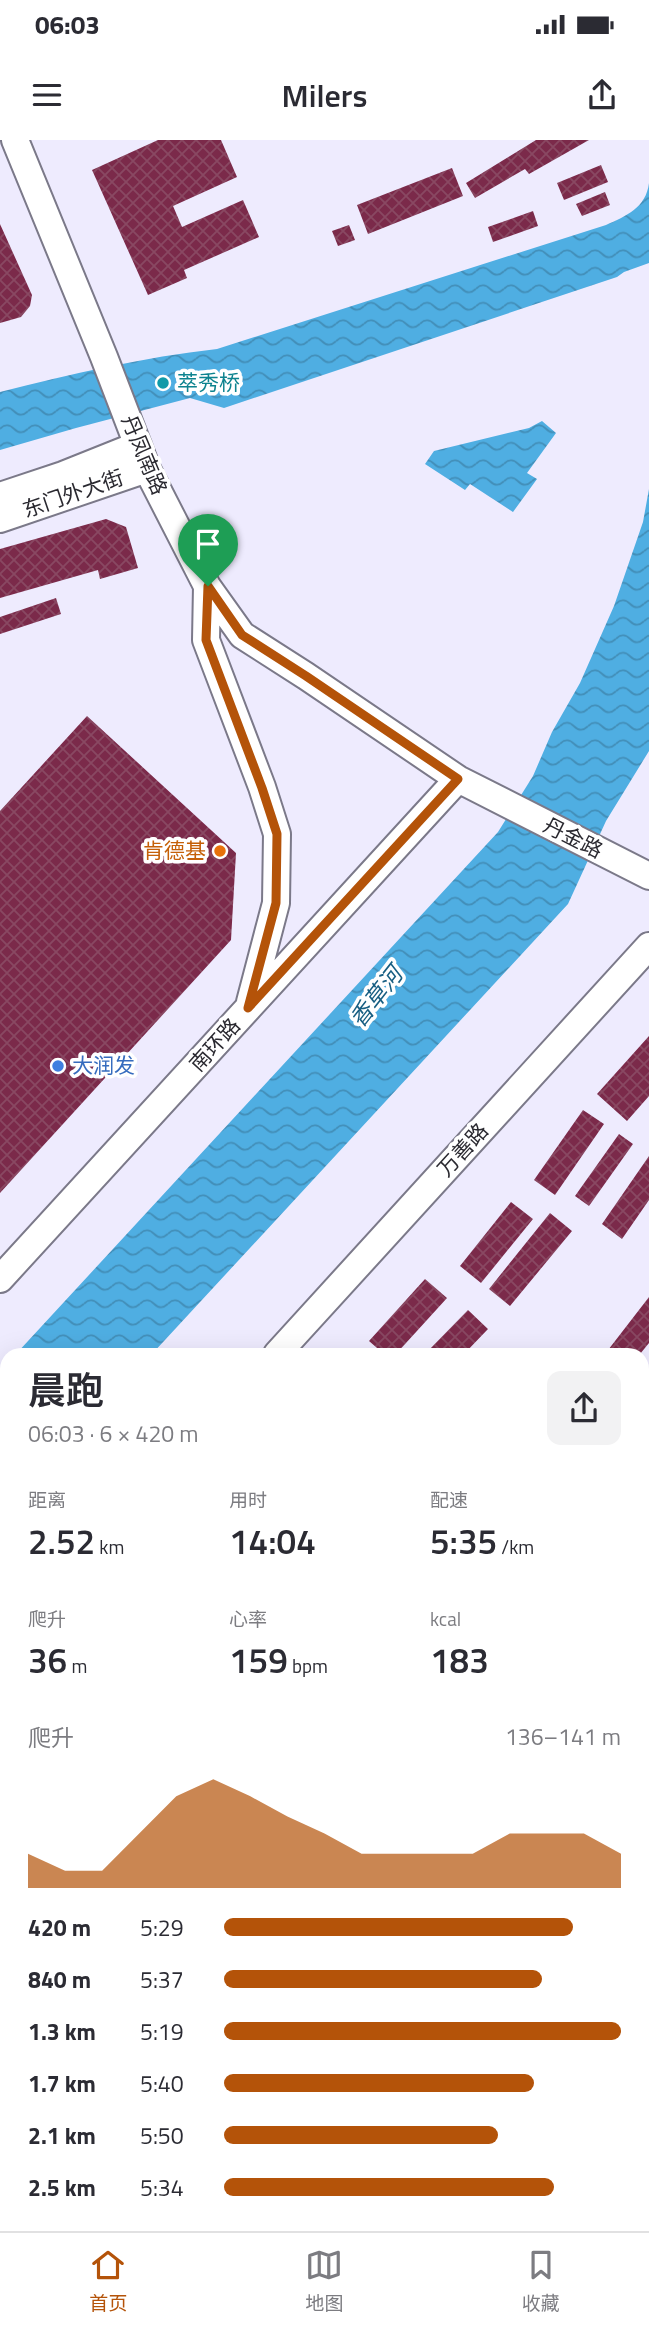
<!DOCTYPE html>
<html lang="zh">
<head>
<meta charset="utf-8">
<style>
	:root { --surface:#fff; --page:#f2f2f3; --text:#2b2b33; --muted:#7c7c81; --line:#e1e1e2; --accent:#b45309 }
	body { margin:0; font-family:"Titillium Web","Noto Sans SC",sans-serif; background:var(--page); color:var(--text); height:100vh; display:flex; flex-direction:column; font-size:26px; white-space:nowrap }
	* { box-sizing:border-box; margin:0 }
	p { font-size:23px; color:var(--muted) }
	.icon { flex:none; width:38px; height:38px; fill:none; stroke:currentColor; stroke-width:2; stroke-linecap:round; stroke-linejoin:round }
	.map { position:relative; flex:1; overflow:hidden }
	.drawer { position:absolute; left:0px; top:1208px; width:649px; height:884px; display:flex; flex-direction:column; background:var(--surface); border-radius:21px 21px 0 0; box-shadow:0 7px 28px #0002 }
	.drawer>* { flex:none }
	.pin { position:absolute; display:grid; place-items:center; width:60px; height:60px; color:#fff; margin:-72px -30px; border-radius:50% 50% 50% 0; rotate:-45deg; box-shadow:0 0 7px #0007 }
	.pin .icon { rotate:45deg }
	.round { display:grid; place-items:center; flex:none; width:74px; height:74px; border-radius:14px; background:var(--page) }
	.head { display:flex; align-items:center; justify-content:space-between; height:119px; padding:0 28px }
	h1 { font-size:38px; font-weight:600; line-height:52px }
	.stats { display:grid; grid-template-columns:repeat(3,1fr); gap:10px; height:119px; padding:7px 28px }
	.stats div { display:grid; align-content:center }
	.stats b { font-size:35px; font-weight:600 }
	.stats small { font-size:19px; font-weight:400 }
	.stats p { font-size:19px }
	.chart { height:196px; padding:14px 28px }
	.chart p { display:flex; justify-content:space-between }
	.chart svg { width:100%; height:126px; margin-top:7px; fill:var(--accent); opacity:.7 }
	ul { padding:0 28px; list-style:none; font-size:23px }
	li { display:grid; grid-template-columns:112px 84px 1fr; align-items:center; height:52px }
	li i { height:18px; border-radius:9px; background:var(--accent) }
	.status { display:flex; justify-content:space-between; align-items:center; height:49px; padding:0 35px; background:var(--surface); direction:ltr }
	.status svg { height:19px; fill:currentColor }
	header { display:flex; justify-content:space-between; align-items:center; height:91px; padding:0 28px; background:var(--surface); font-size:32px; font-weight:600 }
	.dock { display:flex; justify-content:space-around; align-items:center; height:98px; border-top:2px solid var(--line); background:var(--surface); font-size:19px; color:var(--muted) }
	.dock a { display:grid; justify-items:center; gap:4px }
	.dock .active { color:var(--accent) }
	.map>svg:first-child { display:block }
</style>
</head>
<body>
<div class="status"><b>06:03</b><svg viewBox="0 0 49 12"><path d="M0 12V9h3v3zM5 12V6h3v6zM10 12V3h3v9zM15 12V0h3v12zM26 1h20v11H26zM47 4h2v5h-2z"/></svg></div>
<header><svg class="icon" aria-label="menu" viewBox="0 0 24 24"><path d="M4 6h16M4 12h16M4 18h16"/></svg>Milers<svg class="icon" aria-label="share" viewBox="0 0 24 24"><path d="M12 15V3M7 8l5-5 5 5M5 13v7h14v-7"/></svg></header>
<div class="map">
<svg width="649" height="2091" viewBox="0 0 649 2091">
	<defs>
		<pattern id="water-waves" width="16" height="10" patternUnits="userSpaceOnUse" patternTransform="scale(1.75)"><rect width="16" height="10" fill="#4faee2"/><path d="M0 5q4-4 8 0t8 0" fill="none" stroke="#428eb8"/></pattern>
		<pattern id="building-cross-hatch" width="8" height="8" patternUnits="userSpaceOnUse" patternTransform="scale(1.75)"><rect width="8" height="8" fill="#7b2a4a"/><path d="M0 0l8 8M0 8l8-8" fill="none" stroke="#894862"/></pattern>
	</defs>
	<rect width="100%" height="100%" fill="#eeebfe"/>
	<path fill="url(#water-waves)" d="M649 43V123L624 132 617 137 224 268 190 258 76 288 0 310V252C72 234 144 217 217 209L606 85C626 76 646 68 649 43Z
		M542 281 556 293 527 333 537 339 513 372 470 344 465 350 425 324 434 311 529 288Z
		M649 349V611L606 681 568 764 152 1214H16L498 692 533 636 552 592 580 543 614 466 643 382Z
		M7 1224V1371L0 1379V1232Z"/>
	<path fill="url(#building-cross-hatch)" d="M158 0H221L237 37 173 66 182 87 243 60 259 97 184 130 187 138 148 155 92 30Z
		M536 0H589L529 34 525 29 475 58 466 43Z
		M601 25 608 42 564 60 557 43Z
		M452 28 463 56 368 94 357 65Z
		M605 52 610 65 582 76 576 64Z
		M533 71 538 86 493 102 488 87Z
		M0 84 32 155 30 166 21 177 0 183Z
		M349 85 355 100 338 106 332 91Z
		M106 379 126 387 138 428 100 439 98 430 0 458V409Z
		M56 458 61 474 0 494V477Z
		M87 576 236 713 231 800 0 1053V671Z
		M649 896V956L627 981 597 954Z
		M583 970 604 984 555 1055 534 1040Z
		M619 994 633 1004 589 1066 575 1056Z
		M649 1016V1060L622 1099 602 1084Z
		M511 1062 533 1079 481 1143 460 1126Z
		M550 1073 572 1091 510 1166 489 1149Z
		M425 1139 447 1158 396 1214H384L369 1201Z
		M649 1157V1203L640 1214H605Z
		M468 1170 488 1189 464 1214H425Z
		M649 2031V2084L644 2091H606L611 2084H642V2040Z"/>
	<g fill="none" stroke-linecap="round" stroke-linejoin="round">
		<g stroke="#7b7989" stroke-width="23">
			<path id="street" d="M0 1596 7 1599
				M642 1862 649 1865"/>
		</g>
		<g stroke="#7b7989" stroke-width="30">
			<path id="secondary" d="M15 0 104 217 147 329 207 446 242 495 306 536 458 639 649 736
				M0 356 63 335 138 305
				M0 379 147 329
				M207 446 206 500 262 647 277 694 276 763 250 862
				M0 1139 458 639
				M277 1214 649 806
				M0 1517 7 1509"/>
		</g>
		<use href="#street" stroke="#fff" stroke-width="19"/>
		<use href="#secondary" stroke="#fff" stroke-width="26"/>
	</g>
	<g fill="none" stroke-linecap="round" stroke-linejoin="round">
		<g stroke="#fff" stroke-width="14">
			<path id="route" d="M208 446 242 495 306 536 458 639 248 868 276 763 277 694 262 648 206 500Z"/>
		</g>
		<use href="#route" stroke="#b45309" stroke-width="9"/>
	</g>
	<circle fill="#0f9aa8" stroke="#fff" stroke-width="2.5" cx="163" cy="243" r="7"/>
	<circle fill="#e8710a" stroke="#fff" stroke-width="2.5" cx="220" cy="711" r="7"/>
	<circle fill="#3f7fe0" stroke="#fff" stroke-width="2.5" cx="58" cy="926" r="7"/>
	<g text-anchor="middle" stroke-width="7" stroke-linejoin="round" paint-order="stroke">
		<g font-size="21" fill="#0d838f" stroke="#fff" text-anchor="start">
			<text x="177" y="250">萃秀桥</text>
		</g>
		<g font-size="21" fill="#2a2930" stroke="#fff">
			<text transform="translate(144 315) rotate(67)" y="7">丹凤南路</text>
			<text transform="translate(73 354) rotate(-19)" y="7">东门外大街</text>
			<text transform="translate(573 698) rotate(27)" y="7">丹金路</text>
			<text transform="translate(215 905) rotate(-48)" y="7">南环路</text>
			<text transform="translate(463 1010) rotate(-48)" y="7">万善路</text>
		</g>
		<g font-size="21" fill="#c56008" stroke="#fff" text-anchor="end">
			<text x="206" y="718">肯德基</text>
		</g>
		<g font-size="21" fill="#366cbe" stroke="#fff" text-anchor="start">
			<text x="72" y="933">大润发</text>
		</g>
		<g font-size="23" font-style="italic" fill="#175e82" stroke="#fff">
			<text transform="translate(376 857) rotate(-52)" y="8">香草河</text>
		</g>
	</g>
</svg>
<div class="pin" style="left:208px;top:446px;background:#1e9e55"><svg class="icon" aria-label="arrive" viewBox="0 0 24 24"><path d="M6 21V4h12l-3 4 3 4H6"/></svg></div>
<section class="drawer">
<div class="head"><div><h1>晨跑</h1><p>06:03 · 6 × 420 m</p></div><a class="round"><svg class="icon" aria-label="share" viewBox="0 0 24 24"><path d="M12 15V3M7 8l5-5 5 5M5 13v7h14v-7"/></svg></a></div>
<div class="stats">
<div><p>距离</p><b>2.52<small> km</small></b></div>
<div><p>用时</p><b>14:04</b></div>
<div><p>配速</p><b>5:35<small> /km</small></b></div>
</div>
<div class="stats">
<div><p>爬升</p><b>36<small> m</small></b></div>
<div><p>心率</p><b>159<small> bpm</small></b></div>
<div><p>kcal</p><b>183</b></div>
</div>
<div class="chart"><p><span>爬升</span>136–141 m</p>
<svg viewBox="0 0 160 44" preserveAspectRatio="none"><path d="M0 44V32L10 38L20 38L30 25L40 12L50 6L60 12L70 19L80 25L90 32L100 32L110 32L120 32L130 25L140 25L150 25L160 32V44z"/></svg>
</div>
<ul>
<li><b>420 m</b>5:29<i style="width:88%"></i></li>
<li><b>840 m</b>5:37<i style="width:80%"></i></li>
<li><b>1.3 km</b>5:19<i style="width:100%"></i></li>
<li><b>1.7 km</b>5:40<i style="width:78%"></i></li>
<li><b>2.1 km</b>5:50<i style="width:69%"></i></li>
<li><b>2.5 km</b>5:34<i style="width:83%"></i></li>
</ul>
</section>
</div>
<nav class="dock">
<a class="active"><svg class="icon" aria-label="home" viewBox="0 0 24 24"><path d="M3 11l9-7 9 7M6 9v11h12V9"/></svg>首页</a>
<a><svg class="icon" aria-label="map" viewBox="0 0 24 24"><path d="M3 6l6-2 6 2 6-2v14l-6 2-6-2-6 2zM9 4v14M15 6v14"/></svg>地图</a>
<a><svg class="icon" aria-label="saved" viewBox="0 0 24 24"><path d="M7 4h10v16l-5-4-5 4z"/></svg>收藏</a>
</nav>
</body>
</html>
